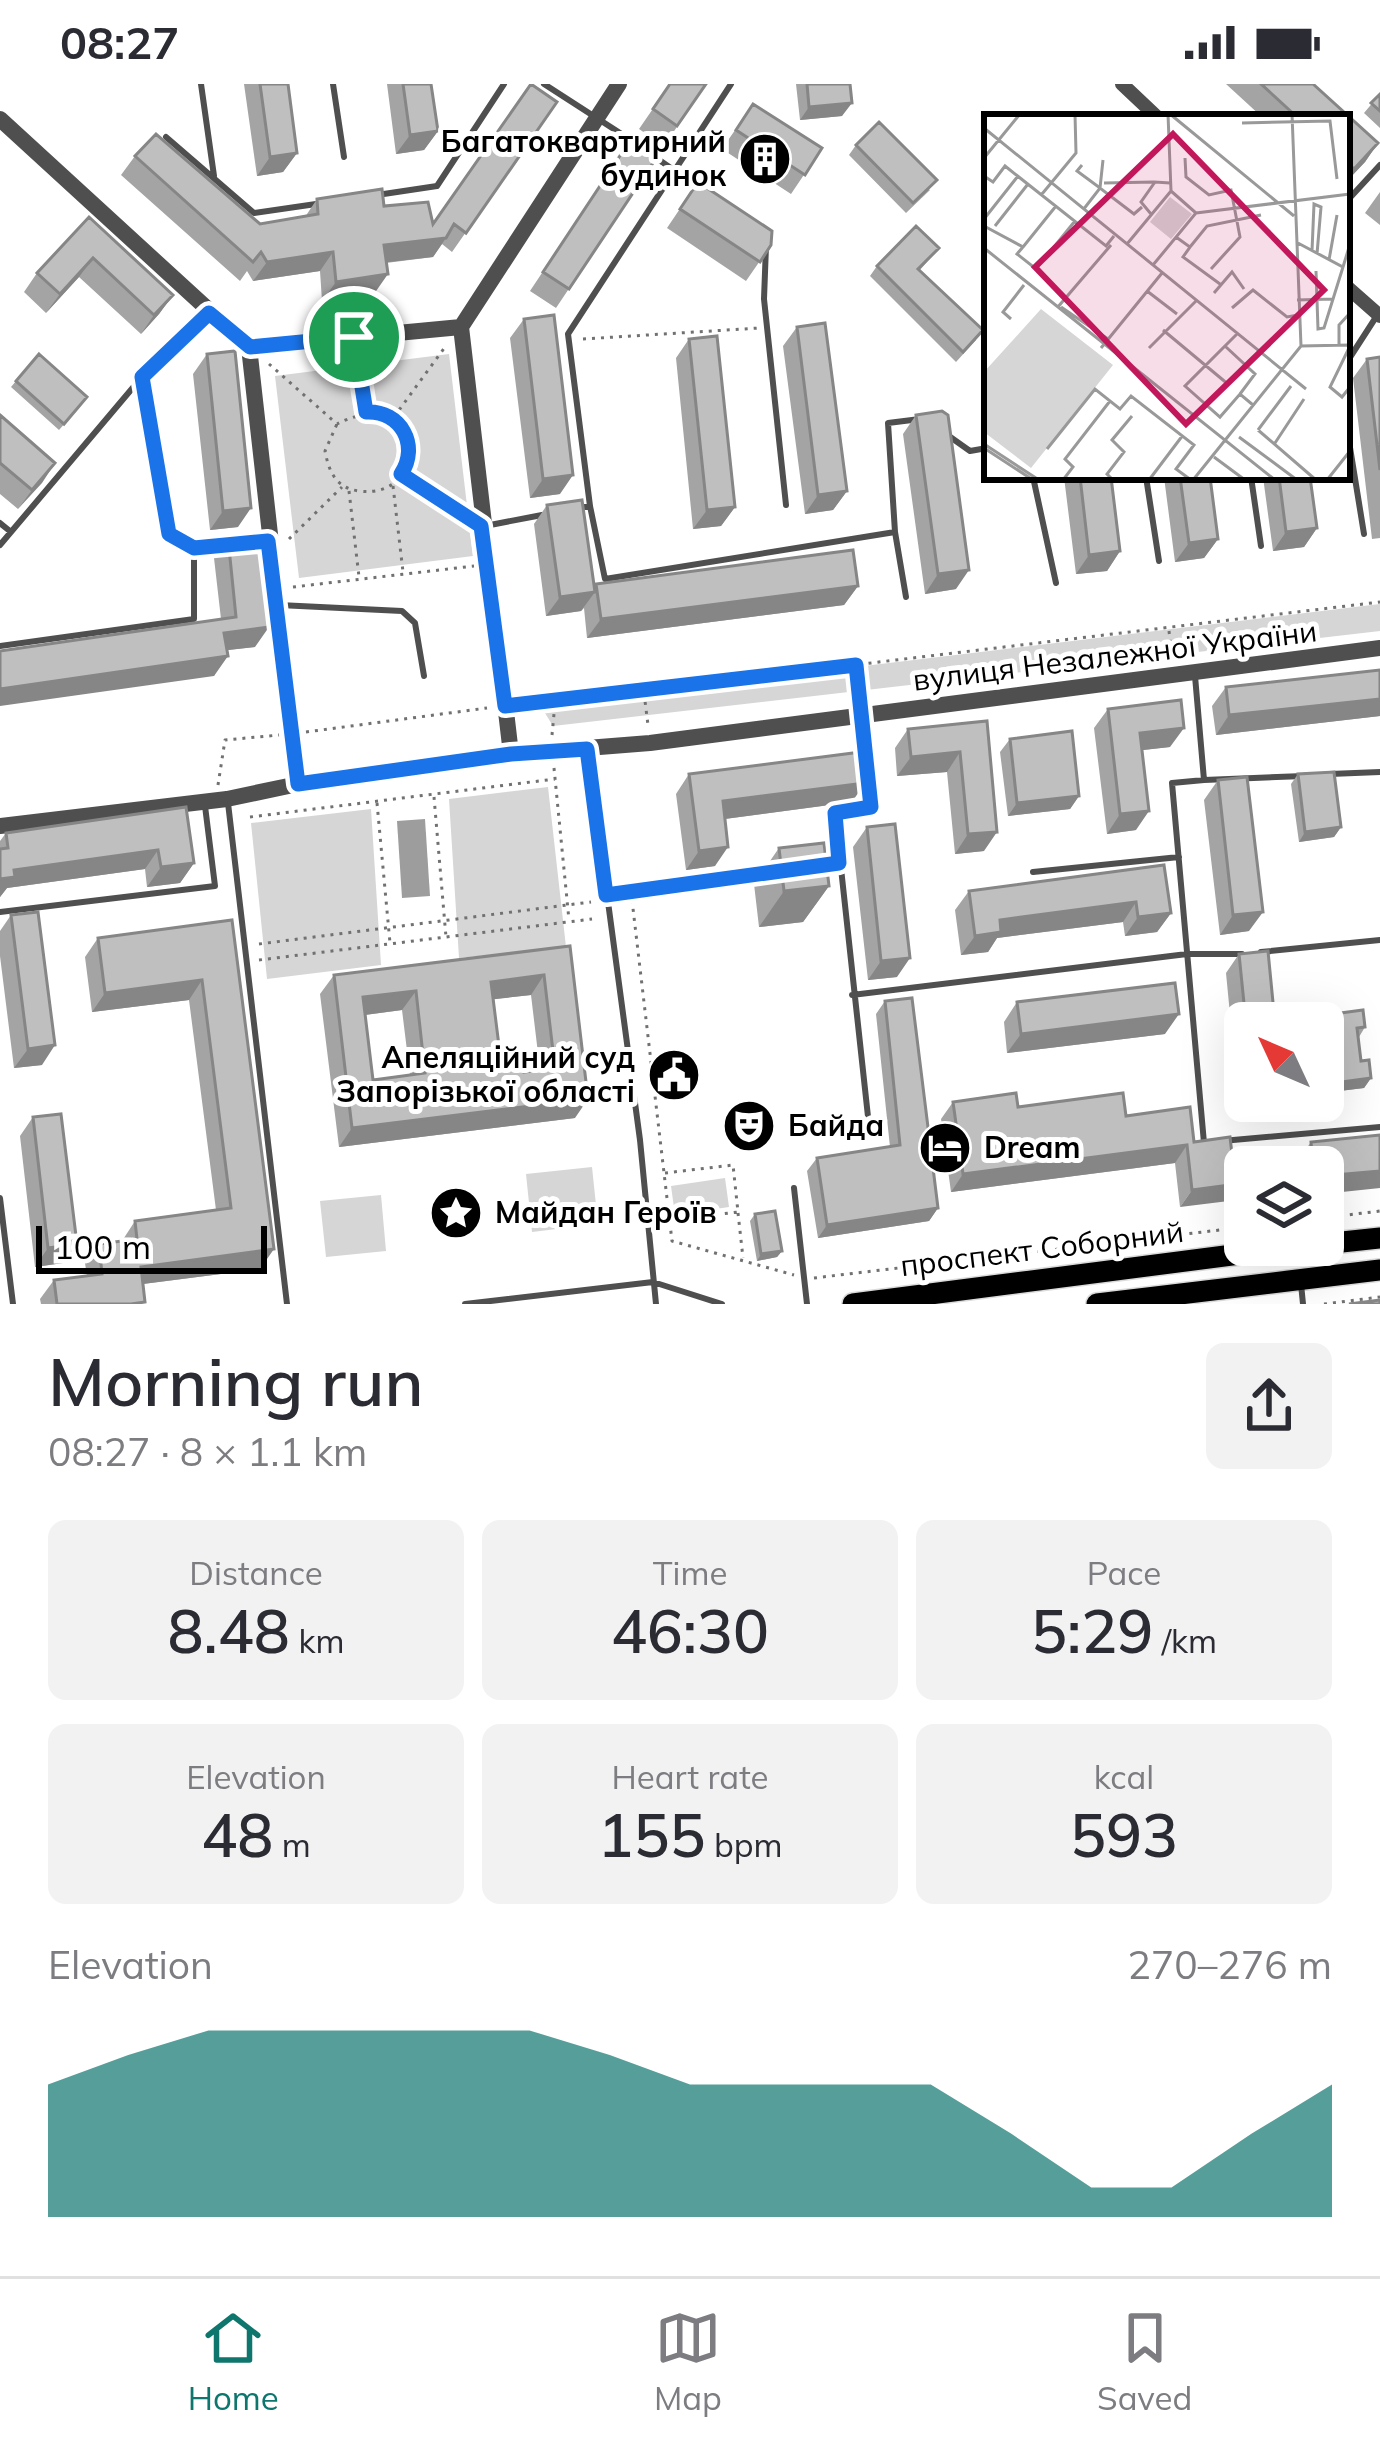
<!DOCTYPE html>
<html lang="en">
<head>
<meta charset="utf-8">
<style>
	:root { --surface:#fff; --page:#f2f2f3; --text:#2b2b33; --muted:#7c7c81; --line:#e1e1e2; --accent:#0f766e }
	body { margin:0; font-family:Mulish,sans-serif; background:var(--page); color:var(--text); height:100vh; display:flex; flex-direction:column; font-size:45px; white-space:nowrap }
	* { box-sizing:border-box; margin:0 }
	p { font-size:39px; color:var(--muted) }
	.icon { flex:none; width:66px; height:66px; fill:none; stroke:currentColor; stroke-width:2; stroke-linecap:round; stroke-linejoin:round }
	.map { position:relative; height:1220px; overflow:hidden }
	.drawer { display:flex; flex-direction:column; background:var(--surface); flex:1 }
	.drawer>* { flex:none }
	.needle { width:78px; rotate:314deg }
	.controls { position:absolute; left:1224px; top:918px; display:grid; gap:24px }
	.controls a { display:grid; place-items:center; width:120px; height:120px; border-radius:18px; background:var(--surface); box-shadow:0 12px 48px #0002; font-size:60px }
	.scale { position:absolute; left:36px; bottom:30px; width:231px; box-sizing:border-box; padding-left:12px; border:6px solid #000; border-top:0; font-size:33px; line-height:42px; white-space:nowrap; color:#000; -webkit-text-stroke:9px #fff; paint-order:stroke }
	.pin { position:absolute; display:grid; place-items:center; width:102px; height:102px; color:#fff; margin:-51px; border:6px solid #fff; border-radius:50%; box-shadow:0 3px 12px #0007 }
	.round { display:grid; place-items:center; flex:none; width:126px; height:126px; border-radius:18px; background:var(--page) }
	.overview { display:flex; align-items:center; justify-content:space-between; height:204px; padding:0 48px }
	h1 { font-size:66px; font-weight:600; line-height:90px }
	.metrics { display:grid; grid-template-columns:repeat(3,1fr); gap:18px; height:204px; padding:12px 48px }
	.metrics div { display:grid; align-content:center; border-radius:18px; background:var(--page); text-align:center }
	.metrics b { font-size:60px; font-weight:600 }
	.metrics small { font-size:33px; font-weight:400 }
	.metrics p { font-size:33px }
	.chart { height:336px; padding:24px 48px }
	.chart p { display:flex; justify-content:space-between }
	.chart svg { width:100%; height:216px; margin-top:12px; fill:var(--accent); opacity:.7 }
	.status { display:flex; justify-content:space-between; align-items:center; height:84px; padding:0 60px; background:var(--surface); direction:ltr }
	.status svg { height:33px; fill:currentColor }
	.dock { display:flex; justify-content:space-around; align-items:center; height:168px; border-top:3px solid var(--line); background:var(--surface); font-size:33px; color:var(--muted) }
	.dock a { display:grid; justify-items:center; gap:6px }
	.dock .selected { color:var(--accent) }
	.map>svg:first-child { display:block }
</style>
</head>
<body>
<div class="status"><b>08:27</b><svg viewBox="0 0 49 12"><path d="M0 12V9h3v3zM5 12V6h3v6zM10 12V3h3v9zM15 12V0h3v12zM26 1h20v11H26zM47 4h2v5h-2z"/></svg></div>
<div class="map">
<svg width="1380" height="1220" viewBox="0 0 1380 1220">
	<rect width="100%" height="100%" fill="#fff"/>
	<path fill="#d6d6d6" d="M449 270 473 472 299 494 275 292Z
		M1380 520V547L553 642 540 621Z
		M548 703 566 863 459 874 449 715Z
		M371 725 381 881 267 895 251 739Z
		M592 1083 598 1140 532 1148 526 1090Z
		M725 1094 729 1123 675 1131 671 1102Z
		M381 1111 386 1167 326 1173 320 1117Z"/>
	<path fill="#9d9d9d" d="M425 735 430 812 402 814 397 737Z"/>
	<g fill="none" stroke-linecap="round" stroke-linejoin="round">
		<g stroke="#dbdbdb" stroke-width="24">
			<path id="primary" d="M1323 1160 1380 1154
				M853 1220 1310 1161
				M1097 1220 1380 1186"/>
		</g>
		<path stroke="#717171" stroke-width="3" stroke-dasharray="3 6" stroke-linecap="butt" d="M583 255 759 244
			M357 271 366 327
			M269 280 337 340C425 295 432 417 359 407 336 404 329 388 325 367L337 340
			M394 333 445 263
			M403 391 465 432
			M393 402 403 488
			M349 407 359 493
			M289 455 342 403
			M293 503 474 482
			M1169 547 1172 573
			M856 583 862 615
			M644 609 648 641
			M520 621 1380 518
			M306 648 487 624
			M552 651 555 619
			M554 684 569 836
			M218 701 225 656 279 651
			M434 713 446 853
			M377 719 390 859
			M250 733 555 695
			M632 816 672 1157 794 1191
			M259 860 591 818
			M259 876 592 835
			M665 1089 733 1081 738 1128 671 1136
			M738 1129 743 1174
			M1323 1134 1380 1127
			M814 1194 1245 1143
			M1324 1220 1380 1213"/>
		<path stroke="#4f4f4f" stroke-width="6" d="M201 0 214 92
			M333 0 344 73
			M544 0 637 60
			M166 53 254 129 316 120
			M652 71 701 105
			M377 111 437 102 504 0
			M1347 117 1380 81
			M766 162 764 215 786 421
			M209 228 142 293 169 450 194 464 228 461
			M1347 278 1378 230
			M1347 345 1364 450
			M946 350 970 367 987 364
			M1033 393 1056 499
			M1146 393 1159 477
			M1251 393 1261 462
			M590 422 568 250 731 0
			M579 424 590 422 605 495 895 448
			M0 439 11 448
			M485 442 542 431
			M0 461 141 294
			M906 513 895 448 888 339 920 335
			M279 521 402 527 415 539 424 592
			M0 562 194 535V465
			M1195 592 1204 696 1172 699 1204 1059 1209 1058
			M864 632 871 723 835 729 870 1051
			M588 669 640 1056 656 1220
			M1330 690 1380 688
			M1204 696 1304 692
			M228 719 287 1220
			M1033 788 1179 773
			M606 811 769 789
			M0 828 215 802 205 722
			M1261 868 1380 856
			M852 911 1187 870H1242
			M1222 1057 1380 1043
			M794 1104 807 1220
			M0 1114 13 1220
			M1301 1200 1303 1220
			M465 1220 653 1198 722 1220"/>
		<path stroke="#4f4f4f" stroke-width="14" d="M1122 0 1157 33
			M1347 203 1380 232"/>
		<path stroke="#4f4f4f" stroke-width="16" d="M0 35 249 263
			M461 243 619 0
			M249 263 461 243 511 670
			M249 263 298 700
			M0 742 227 715 298 700 511 670 650 659 1380 564"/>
		<use href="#primary" stroke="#000" stroke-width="21"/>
	</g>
	<path fill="#a4a4a4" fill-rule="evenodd" d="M244 0H288L297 69 283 88 257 92Z
		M387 0H431L438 47 424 66 396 70Z
		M670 0H706L664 62 639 45Z
		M796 0H850L842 32 800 36Z
		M1226 0H1313L1378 59 1365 78 1347 97V33H1262Z
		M1380 10V44L1364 29Z
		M557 18 452 168 442 160 433 173 386 179 374 210 322 217 320 187 253 197 247 187 240 197 121 91 135 72 260 140 305 133 317 115 384 122 433 140Z
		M753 20 822 64 791 110 722 65Z
		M631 55 657 73 556 224 530 207Z
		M856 61 930 106 906 129 849 71Z
		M698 98 771 161 746 197 667 144Z
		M1380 108V141L1365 129Z
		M89 133 173 211 159 230 141 250 79 193 46 229 24 208 37 189Z
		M939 164 920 186 976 256 956 278 870 192 877 182Z
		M524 235 560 410 530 414 510 254Z
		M797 243 847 407 833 426 805 430 783 262Z
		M689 255 735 423 721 442 693 445 676 274Z
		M207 270 238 443 210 446 193 290Z
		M1380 273V454L1372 455 1353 294 1367 275Z
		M16 297 82 320 59 346 11 303Z
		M0 331 55 379 18 425 0 410Z
		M916 331 956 505 925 510 903 350Z
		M1064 393H1111L1120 467 1107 487 1076 490Z
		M1164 393H1210L1218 455 1204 474 1175 478Z
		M1263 393H1310L1317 444 1304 463 1273 467Z
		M547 421 594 503 596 500 858 502 844 521 587 554 584 524 581 527 546 532 534 440Z
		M228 454 255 563 227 566 214 592 221 535 214 474Z
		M1380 586V632L1216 651 1212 622 1226 603Z
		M1108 625 1170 663 1142 666 1136 746 1107 750 1094 644Z
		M987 637 984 767 955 770 947 688 897 692 895 664 908 645Z
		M1010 655 1079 712 1070 725 1008 732 1000 668Z
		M689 690 852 718 725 735 715 782 686 786 676 710Z
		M1298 690 1341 743 1334 753 1299 758 1291 700Z
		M1218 696 1249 847 1220 851 1204 716Z
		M186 723 194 779 180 799 147 803 145 785 7 804 0 813V757L6 749Z
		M867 743 897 893 868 896 853 763Z
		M779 764 829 802 803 838 759 843 754 800Z
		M1164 781 1171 829 1157 848 1125 852 1123 838 997 854 988 868 961 871 955 826 969 807Z
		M11 831 42 981 14 984 0 872V847Z
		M232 836 260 1185 143 1200 130 1220H41L40 1215 54 1196 87 1192 85 1179 99 1160 122 1157 135 1137 216 1126 189 916 92 928 85 873 98 854Z
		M570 862 575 1034 339 1063 320 910 334 891ZM531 911 540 986 524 988 501 978 494 915ZM402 926 410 991 373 996 365 931Z
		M1239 870 1275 939H1245V1017H1271L1268 1020 1239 1023 1226 889Z
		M885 917 938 1124 929 1137 818 1154 807 1087 817 1074 890 1063 876 930Z
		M1017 918 1165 950 1007 969 1004 938Z
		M1318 932 1365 943 1359 953 1361 977 1371 994 1364 1004 1323 1009V939H1313Z
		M953 1018 1126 1032 1194 1058 1230 1053 1180 1123 1175 1079 951 1108 941 1035Z
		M33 1033 77 1160 63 1179 35 1183 20 1052Z
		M1311 1058 1323 1083H1298L1297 1078Z
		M755 1130 782 1167 777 1173 757 1177 750 1137Z"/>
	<path fill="#868686" d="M852 19 842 32 800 36 809 23Z
		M438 47 424 66 396 70 410 51Z
		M1378 59 1365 78 1347 97 1354 85Z
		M297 69 283 88 257 92 270 73Z
		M446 154 433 173 371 180 384 161Z
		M333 168 320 187 253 197 267 178Z
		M93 174 79 193 46 229 60 210Z
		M388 190 374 210 322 217 336 198Z
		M173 211 159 230 141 250 154 231Z
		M55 379 42 399 18 425 32 406Z
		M573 391 560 410 530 414 543 395Z
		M847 407 833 426 805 430 818 411Z
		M735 423 721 442 693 445 707 426Z
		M251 424 238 443 210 446 223 427Z
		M1317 444 1304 463 1273 467 1286 448Z
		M1218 455 1204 474 1175 478 1189 459Z
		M1120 467 1107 487 1076 490 1089 471Z
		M969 486 956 505 925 510 938 490Z
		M858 502 844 521 587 554 601 535Z
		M595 508 581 527 546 532 560 513Z
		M269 543 255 563 211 568 224 549Z
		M228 572 214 592 0 622V605Z
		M1380 615V632L1216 651 1229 631Z
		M1184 644 1170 663 1126 668 1140 649Z
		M960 668 947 688 897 692 911 673Z
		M865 699 852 718 709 737 723 717Z
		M1079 712 1070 725 1008 732 1017 719Z
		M1149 727 1136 746 1107 750 1120 730Z
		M1341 743 1334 753 1299 758 1305 748Z
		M997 748 984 767 955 770 968 750Z
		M728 763 715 782 686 786 699 767Z
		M158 766 145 785 7 804 0 813V795L14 786Z
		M194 779 180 799 147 803 161 783Z
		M829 802 803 838 759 843 784 807Z
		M1136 818 1123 838 997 854 988 868 961 871 975 852 1000 836Z
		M1263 828 1249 847 1220 851 1233 831Z
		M1171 829 1157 848 1125 852 1138 833Z
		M910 874 897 893 868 896 881 877Z
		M544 891 531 911 478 917 491 898Z
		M202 896 189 916 92 928 105 909Z
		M416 907 402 926 349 933 363 913Z
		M1179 930 1165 950 1007 969 1021 950Z
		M55 961 42 981 14 984 28 965Z
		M1371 994 1364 1004 1323 1009V1005L1327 1000Z
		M588 1015 575 1034 339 1063 352 1044Z
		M1245 1015V1017H1271L1268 1020 1239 1023Z
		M1187 1061 1175 1079 951 1108 963 1090Z
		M1380 1087V1104L1323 1110V1092Z
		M1245 1099V1115L1180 1123 1192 1106Z
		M938 1124 929 1137 818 1154 827 1141Z
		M77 1160 63 1179 35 1183 48 1164Z
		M274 1165 260 1185 127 1202 141 1183Z
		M782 1167 777 1173 757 1177 761 1170Z"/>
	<path fill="#bfbfbf" stroke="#868686" stroke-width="3" fill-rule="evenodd" d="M260 0H288L297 69 270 73Z
		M403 0H431L438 47 410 51Z
		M531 0 557 18 466 149 454 140 446 154 384 161 388 190 336 198 333 168 267 178 261 168 253 178 135 72 156 50 260 140 318 130 317 115 382 105 384 122 428 118 433 140Z
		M670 0H706L677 42 653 25Z
		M807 0H850L852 19 809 23Z
		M1261 0H1313L1378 59 1354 85 1347 78V33H1297Z
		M1380 10V27L1371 19Z
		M753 20 822 64 805 91 736 46Z
		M879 38 937 96 913 119 856 61Z
		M631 55 657 73 569 205 543 188Z
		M698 98 772 147 771 161 760 178 680 125Z
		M89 133 173 211 154 231 93 174 60 210 37 189Z
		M916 142 939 164 918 185 983 246 963 268 877 182Z
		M554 231 573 391 543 395 524 235Z
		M825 239 847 407 818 411 797 243Z
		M717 252 735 423 707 426 689 255Z
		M235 267 251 424 223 427 207 270Z
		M39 270 87 313 64 340 16 297Z
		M1380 273V386L1367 275Z
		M942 327 948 331 969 486 938 490 916 331Z
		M0 331 55 379 32 406 0 379Z
		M1080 393H1111L1120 467 1089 471Z
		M1180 393H1210L1218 455 1189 459Z
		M1279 393H1310L1317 444 1286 448Z
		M582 416 595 508 560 513 547 421Z
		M259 451 269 543 224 549 228 572 0 605V567L236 533 228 454Z
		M853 466 858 502 601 535 596 500Z
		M1380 586V615L1229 631 1226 603Z
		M1181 616 1184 644 1140 649 1149 727 1120 730 1108 625Z
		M987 637 997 748 968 750 960 668 911 673 908 645Z
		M1072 647 1079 712 1017 719 1010 655Z
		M861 668 865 699 723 717 728 763 699 767 689 690Z
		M1334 688 1341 743 1305 748 1298 690Z
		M1247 693 1263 828 1233 831 1218 696Z
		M186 723 194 779 161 783 158 766 14 786 15 793 0 795V765L8 764 6 749Z
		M895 740 910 874 881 877 867 743Z
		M824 759 829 802 784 807 779 764Z
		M1164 781 1171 829 1138 833 1136 818 1000 836 1001 848 975 852 969 807Z
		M38 828 55 961 28 965 11 831Z
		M232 836 274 1165 141 1183 145 1218 131 1220H57L54 1196 102 1190 99 1160 137 1155 135 1137 231 1124 202 896 105 909 98 854Z
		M570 862 588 1015 352 1044 334 891ZM544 891 555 984 524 988 523 975 501 978 491 898ZM416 907 425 989 373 996 363 913Z
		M1268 867 1275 939H1246L1239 870Z
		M1175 899 1179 930 1021 950 1017 918Z
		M912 914 938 1124 827 1141 817 1074 900 1061 885 917Z
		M1363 926 1365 943 1357 944 1361 977 1369 976 1371 994 1327 1000 1323 969V939H1319L1318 932Z
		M1016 1009 1018 1023 1123 1009 1126 1032 1190 1023 1194 1058 1230 1053 1232 1070 1273 1065 1275 1083H1245V1099L1192 1106 1187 1061 963 1090 953 1018Z
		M61 1030 77 1160 48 1164 33 1033Z
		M1380 1051V1087L1323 1092V1083H1313L1311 1058Z
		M775 1127 782 1167 761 1170 755 1130Z
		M1380 1216V1220H1349Z"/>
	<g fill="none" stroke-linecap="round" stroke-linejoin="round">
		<g stroke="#fff" stroke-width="24">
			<path id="route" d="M209 229 250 263 354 253 366 328C401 326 420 362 401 390L481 442 505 622 856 581 871 723 835 729 839 779 606 811 587 665 511 670 298 700 268 457 194 464 169 450 142 293Z"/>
		</g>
		<use href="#route" stroke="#1a73e8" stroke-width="15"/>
	</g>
	<defs>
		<g id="building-disc" transform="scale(2.7)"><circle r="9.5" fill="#000" stroke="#fff"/><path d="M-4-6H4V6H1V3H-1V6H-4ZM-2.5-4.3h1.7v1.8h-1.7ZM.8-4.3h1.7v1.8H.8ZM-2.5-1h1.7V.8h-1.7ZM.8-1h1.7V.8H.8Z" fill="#fff"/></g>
		<g id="civic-disc" transform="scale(2.7)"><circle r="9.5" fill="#000" stroke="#fff"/><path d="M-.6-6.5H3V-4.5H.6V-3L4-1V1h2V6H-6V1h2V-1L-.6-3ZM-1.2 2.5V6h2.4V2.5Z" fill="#fff"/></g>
		<g id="theatre-disc" transform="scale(2.7)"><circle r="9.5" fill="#000" stroke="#fff"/><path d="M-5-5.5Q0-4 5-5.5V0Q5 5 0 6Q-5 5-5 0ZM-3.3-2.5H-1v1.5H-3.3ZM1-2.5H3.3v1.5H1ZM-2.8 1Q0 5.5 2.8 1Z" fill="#fff"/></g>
		<g id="hotel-disc" transform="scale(2.7)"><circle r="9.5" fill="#000" stroke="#fff"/><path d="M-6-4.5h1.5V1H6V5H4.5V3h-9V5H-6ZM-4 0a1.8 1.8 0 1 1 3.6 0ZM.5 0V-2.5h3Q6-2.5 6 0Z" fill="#fff"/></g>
		<g id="sight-disc" transform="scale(2.7)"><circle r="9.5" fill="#000" stroke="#fff"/><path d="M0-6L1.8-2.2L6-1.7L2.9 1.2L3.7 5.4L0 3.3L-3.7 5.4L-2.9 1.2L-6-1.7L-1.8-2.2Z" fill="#fff"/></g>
	</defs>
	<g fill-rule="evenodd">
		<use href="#building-disc" x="765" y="75"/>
		<use href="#civic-disc" x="674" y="991"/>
		<use href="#theatre-disc" x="749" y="1042"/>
		<use href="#hotel-disc" x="945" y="1064"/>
		<use href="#sight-disc" x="456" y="1129"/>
	</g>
	<g text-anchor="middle" stroke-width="10" stroke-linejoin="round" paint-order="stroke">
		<g font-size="30" font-weight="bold" fill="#000" stroke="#fff" text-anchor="start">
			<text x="726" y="68" text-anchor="end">Багатоквартирний<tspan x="726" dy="34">будинок</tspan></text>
			<text x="635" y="984" text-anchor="end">Апеляційний суд<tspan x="635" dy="34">Запорізької області</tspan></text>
			<text x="788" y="1052">Байда</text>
			<text x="984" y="1074">Dream</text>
			<text x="495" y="1139">Майдан Героїв</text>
		</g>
		<g font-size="30" fill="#000" stroke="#fff">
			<text transform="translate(1115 572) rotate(-7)" y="10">вулиця Незалежної України</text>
			<text transform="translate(1042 1165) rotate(-7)" y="10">проспект Соборний</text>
		</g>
	</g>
	<g transform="translate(984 30)">
		<rect width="366" height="366" fill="#fff"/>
		<path d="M186 83 208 100 187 125 166 108ZM57 195 129 251 47 354 0 318V258Z" fill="#d6d6d6"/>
		<path fill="none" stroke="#999" stroke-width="3" d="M184 0 187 77M186 0 310 102M308 0 317 232M258 9 346 7 353 65M0 14 322 275M0 44 36 0M201 44 202 63 225 81 247 76 256 123 227 155M98 51 93 57 116 74 119 46M0 62 9 68 21 52 122 132 130 122M120 69 170 68M58 80 92 39 91 0M99 96 116 74 150 100 158 93M212 99 366 80M167 100 157 88 171 68 186 69M0 105 34 62M0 112 39 133 33 140 52 155 91 107M11 112 44 70M192 123 206 133 199 143 236 170M312 128 359 153 366 130M143 130 187 77M39 133 72 92M206 133 223 112 277 101M0 134 291 366M328 137 330 90 337 93 333 140M345 146 353 101M169 151 212 99 187 77M332 157 334 215 340 214 359 153M163 177 193 200M230 179 248 158 260 175M313 186 349 185M77 193 124 225M73 194 127 131M248 194 269 176 303 203 314 201M27 205 19 198 40 171M179 216 245 271M253 220 201 272 236 303 256 280 269 291M355 231V211L366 199M366 232 346 273 358 283 366 273M242 233 271 260 256 280M117 234 178 159M165 234 212 187M274 316 332 366M274 316 307 272M255 323 313 366M291 329 320 285M0 330 55 366M0 334 49 366M63 335 111 275 136 295 147 282 210 331 192 355 207 366M230 343 261 366M79 366 89 353 81 345 126 287M129 366 123 360 140 338 128 326 148 302M165 366 199 321M209 366 317 232 366 231M343 366 366 337"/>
		<path fill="#c2185b" fill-opacity="0.15" stroke="#c2185b" stroke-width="6" d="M189 20 340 176 202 310 51 153Z"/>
		<rect width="366" height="366" fill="none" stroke="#000" stroke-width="6"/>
	</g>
</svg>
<div class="controls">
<a><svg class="needle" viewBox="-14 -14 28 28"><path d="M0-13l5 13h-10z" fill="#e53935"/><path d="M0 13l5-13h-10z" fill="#7c7c81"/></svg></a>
<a><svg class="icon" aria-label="layers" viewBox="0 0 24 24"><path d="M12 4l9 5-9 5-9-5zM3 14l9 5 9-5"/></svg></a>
</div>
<div class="scale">100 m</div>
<div class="pin" style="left:354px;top:253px;background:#1e9e55"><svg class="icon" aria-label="arrive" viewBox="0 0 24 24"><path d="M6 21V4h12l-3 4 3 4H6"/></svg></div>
</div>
<section class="drawer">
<div class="overview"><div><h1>Morning run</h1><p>08:27 · 8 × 1.1 km</p></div><a class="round"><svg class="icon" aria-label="share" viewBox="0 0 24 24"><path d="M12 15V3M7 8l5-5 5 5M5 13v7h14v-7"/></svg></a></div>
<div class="metrics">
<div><p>Distance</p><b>8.48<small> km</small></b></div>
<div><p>Time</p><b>46:30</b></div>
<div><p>Pace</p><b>5:29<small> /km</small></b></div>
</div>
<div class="metrics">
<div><p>Elevation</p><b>48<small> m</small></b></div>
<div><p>Heart rate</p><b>155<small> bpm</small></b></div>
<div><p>kcal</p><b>593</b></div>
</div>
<div class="chart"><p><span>Elevation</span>270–276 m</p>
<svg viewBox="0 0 160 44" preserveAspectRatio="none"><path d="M0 44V17L10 11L20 6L30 6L40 6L50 6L60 6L70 11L80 17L90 17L100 17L110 17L120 27L130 38L140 38L150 27L160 17V44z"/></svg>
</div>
</section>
<nav class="dock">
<a class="selected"><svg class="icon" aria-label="home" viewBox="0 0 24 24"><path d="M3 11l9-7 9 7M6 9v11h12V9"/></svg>Home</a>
<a><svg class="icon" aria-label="map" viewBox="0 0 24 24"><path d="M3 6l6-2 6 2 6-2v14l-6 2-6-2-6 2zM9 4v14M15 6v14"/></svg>Map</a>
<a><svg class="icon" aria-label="saved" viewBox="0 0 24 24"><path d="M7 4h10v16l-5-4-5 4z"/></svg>Saved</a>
</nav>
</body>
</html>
